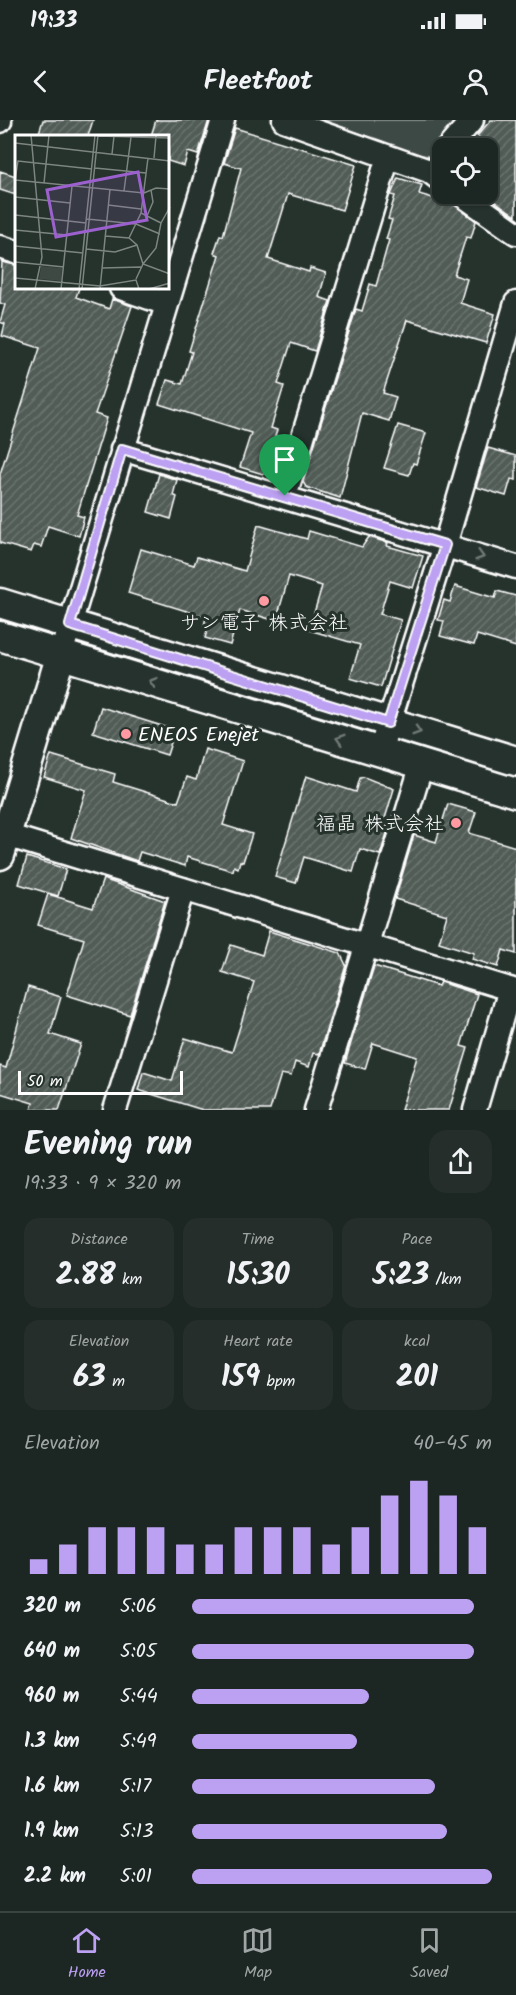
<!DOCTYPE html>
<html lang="en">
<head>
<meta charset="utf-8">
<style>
	:root { --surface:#1c2622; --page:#252e2a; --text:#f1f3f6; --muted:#a0a5a5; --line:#3a4340; --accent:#bca0f2 }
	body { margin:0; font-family:Kalam,"Klee One",sans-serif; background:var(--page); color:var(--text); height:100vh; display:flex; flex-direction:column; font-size:22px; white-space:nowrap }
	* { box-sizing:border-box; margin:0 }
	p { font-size:20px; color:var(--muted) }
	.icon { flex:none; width:33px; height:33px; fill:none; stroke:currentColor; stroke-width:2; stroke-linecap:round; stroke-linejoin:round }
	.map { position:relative; height:990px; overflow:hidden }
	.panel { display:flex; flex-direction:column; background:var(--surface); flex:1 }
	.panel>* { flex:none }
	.buttons { position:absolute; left:432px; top:18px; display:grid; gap:12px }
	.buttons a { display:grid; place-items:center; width:66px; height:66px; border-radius:12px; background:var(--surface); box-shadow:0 2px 4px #0004,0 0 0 2px var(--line); font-size:30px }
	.scale { position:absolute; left:18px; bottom:15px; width:165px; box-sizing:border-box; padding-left:6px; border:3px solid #fff; border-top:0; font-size:16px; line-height:21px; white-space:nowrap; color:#fff; -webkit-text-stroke:4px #26332d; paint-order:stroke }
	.pin { position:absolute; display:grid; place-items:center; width:51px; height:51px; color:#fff; margin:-62px -26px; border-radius:50% 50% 50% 0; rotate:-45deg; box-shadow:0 0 6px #0007 }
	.pin .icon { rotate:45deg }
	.round { display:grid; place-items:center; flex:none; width:63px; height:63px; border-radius:18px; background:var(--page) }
	.headline { display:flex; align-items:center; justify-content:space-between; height:102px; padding:0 24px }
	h1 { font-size:33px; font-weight:600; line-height:45px }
	.stats { display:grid; grid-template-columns:repeat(3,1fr); gap:9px; height:102px; padding:6px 24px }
	.stats div { display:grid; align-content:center; border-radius:15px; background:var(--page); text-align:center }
	.stats b { font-size:30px; font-weight:600 }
	.stats small { font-size:16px; font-weight:400 }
	.stats p { font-size:16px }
	.chart { height:168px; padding:12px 24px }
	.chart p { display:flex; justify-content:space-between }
	.chart svg { width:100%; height:108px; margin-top:6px; stroke:var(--accent); stroke-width:6 }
	ul { padding:0 24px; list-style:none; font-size:20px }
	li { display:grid; grid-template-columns:96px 72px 1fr; align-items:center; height:45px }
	li i { height:15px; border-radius:8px; background:var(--accent) }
	.status { display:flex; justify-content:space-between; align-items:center; height:42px; padding:0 30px; background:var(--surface); direction:ltr }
	.status svg { height:16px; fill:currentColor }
	header { display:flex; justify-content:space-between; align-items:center; height:78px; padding:0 24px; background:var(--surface); font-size:27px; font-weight:600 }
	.menu { display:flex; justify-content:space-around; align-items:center; height:84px; border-top:2px solid var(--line); background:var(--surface); font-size:16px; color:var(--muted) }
	.menu a { display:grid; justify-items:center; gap:3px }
	.menu .on { color:var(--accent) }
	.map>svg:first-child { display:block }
</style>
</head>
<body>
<div class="status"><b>19:33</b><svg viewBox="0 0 49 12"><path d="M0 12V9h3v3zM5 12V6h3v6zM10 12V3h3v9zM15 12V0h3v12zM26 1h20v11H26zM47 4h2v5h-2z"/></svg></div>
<header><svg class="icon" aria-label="back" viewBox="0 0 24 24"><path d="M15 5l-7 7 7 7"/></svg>Fleetfoot<svg class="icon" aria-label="person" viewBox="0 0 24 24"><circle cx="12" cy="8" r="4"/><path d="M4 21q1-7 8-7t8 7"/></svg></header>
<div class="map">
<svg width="516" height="990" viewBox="0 0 516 990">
	<defs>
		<pattern id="building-hatch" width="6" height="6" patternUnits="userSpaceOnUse" patternTransform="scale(1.5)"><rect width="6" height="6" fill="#515c57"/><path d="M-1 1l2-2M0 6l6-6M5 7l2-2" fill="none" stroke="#6b7470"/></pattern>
	</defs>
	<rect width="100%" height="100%" fill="#26332d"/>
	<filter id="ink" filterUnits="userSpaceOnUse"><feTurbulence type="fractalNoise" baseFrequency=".0167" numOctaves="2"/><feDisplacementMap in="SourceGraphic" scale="12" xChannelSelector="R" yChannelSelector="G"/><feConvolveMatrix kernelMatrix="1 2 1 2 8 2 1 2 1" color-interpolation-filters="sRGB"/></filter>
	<g filter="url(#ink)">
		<path fill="#3e4944" stroke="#9ea4a2" stroke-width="1.5" d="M323 0H464L434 37 417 34Z"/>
		<path fill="url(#building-hatch)" stroke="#fff" stroke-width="1.5" d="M43 0H93L88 16H38Z
			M156 0H209L198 35 188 32 184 46 168 41V16H151Z
			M491 0H516V96L488 76V28H473L481 19 477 16Z
			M235 8 356 45 342 90 288 74 268 139 309 152 310 148 326 153 319 177 330 181 315 231 291 223 278 264 284 266 271 308 277 310 275 316 280 317 270 351 263 354 240 347 251 313 159 284 167 260 182 264 192 232 189 231 219 135 214 133 220 115 223 116 241 48 224 43Z
			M0 51 16 56V75L0 70Z
			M398 58 422 65 419 74 453 84 476 101 471 118 466 117 454 155 467 159 460 183 495 194 486 223 407 200 383 273 396 277 389 301 362 293 340 378 306 367 303 362 356 189 362 191 370 164 376 166 389 120 386 119 392 100 388 99 395 76 391 75Z
			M2 142 16 145V168H79L76 177 109 189 112 179 132 186 95 294 107 298 77 395 84 397 79 416 48 406 41 427 34 425 31 432 0 423V354L40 228 2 216 5 204 0 202 5 185 0 183Z
			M398 305 426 313 416 344 413 343 409 355 384 348Z
			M488 328 516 336V360L511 359 506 376 476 367Z
			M159 354 177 360 173 375 177 377 171 399 148 392Z
			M258 405 307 419 309 411 362 427 369 417 388 423 387 426 423 436 413 468 390 461 380 494 401 500 381 567 350 558 360 525 309 510 322 466 289 456 276 501 240 490 230 525 205 518 208 507 204 506 206 497 128 473 141 429 194 445 197 437 245 451Z
			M455 466 495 478 497 471 516 476V527L477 515 474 525 440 516 444 501 438 500 444 480 450 482Z
			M101 587 175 610 167 635 93 612Z
			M205 629 243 641 223 705 252 714 243 742 240 741 238 748 234 746 233 751 187 737 185 746 140 732 137 741 71 718 86 670 44 657 51 635 115 654 113 662 178 682 187 657 196 660Z
			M306 656 356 672 360 658 364 657 394 669 383 705 389 707 380 735 360 729 353 752 304 737 296 763 275 757Z
			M448 684 476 692 469 713 516 727V834L503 830 498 847 472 839 474 833 439 822 447 795 395 779 414 715 436 722Z
			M27 737 66 749 58 776 19 764Z
			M103 759 165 781 130 895 67 875 84 819 38 805 48 774 93 788Z
			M269 811 340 833 346 845 319 934 313 933 309 947 295 942 291 956 281 954 270 990H203L138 970 143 952 172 961 185 918 232 932 254 862 222 852 231 825 262 835Z
			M374 846 438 866 440 862 477 874 461 926 468 928 449 990H401L417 937 373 923 365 949 345 943Z
			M28 867 61 877 50 914 81 924 59 990H31L33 983 0 973V946L6 948Z"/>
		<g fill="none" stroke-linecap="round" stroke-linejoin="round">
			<g stroke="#fff" stroke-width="27">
				<path id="minor" d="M284 0 429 51 442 61
					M0 1V0
					M448 28 472 0
					M461 74 516 113
					M0 127 16 132
					M121 168 167 184
					M122 329 516 447
					M285 376 388 37
					M61 534 223 0
					M380 631 445 425 516 183
					M6 715 516 871
					M115 990 183 769
					M316 990 422 644
					M475 990 510 869"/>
			</g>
			<g stroke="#fff" stroke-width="33">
				<path id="tertiary" d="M0 483 516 641
					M0 516 516 673
					M0 735 61 534"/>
			</g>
			<use href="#minor" stroke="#26332d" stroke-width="22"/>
			<use href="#tertiary" stroke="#26332d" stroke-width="28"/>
		</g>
		<defs><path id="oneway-chevron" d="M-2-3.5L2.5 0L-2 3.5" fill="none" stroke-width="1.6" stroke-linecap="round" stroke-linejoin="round" transform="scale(1.5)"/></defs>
		<g stroke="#727a76">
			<use href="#oneway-chevron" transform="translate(480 436) rotate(17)"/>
			<use href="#oneway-chevron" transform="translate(153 562) rotate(-163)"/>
			<use href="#oneway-chevron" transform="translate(417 611) rotate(17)"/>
			<use href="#oneway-chevron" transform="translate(340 619) rotate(-163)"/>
		</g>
	</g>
	<g fill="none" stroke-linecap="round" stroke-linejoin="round" filter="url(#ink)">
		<g stroke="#fff" stroke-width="12">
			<path id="route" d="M122 329 445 425 388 603 70 505Z"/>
		</g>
		<use href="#route" stroke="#bca0f2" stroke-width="8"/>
	</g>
	<g fill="#ff9aa2" stroke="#26332d" stroke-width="2">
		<circle cx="264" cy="481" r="6"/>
		<circle cx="126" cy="614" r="6"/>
		<circle cx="456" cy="703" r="6"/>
	</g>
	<g text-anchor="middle" stroke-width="6" stroke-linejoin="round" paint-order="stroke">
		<g font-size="20" fill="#fff" stroke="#26332d">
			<text x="264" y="509">サン電子 株式会社</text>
			<text x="138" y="621" text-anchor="start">ENEOS Enejet</text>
			<text x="444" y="710" text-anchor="end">福晶 株式会社</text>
		</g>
	</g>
	<g transform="translate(15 15)">
		<rect width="154" height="154" fill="#26332d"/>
		<path d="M26 131 47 133 46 146 24 144Z" fill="#3e4944"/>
		<path fill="none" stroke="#7d8581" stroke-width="1.5" d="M16 0 27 122 20 154M83 1 155 3M0 8 155 26M97 19 99 1M139 23 141 1M80 33 131 38M0 45 129 58 141 53 155 54M0 45 3 26 77 34M29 48 34 0M109 56 116 2M0 62 55 68M93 70 126 74M155 72 146 88 141 113 128 129 155 139M126 78 146 88M0 80 71 88M132 81 138 67 136 55M72 84 121 89 145 99M0 95 52 100M90 101 114 103 122 110 128 129 121 144M114 103 126 78 133 23M0 111 68 118M71 114 100 117 122 110M0 127 49 132M87 133 126 132M0 143 85 151 121 145 124 154M46 154 57 51M64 154 80 0M67 154 83 0M85 154 95 54M134 154 155 148"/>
		<path fill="#9c61cf" fill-opacity="0.15" stroke="#9c61cf" stroke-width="3" d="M123 37 132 85 41 102 32 55Z"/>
		<rect width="154" height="154" fill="none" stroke="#fff" stroke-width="3"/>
	</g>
</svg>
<div class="buttons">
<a><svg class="icon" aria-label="locate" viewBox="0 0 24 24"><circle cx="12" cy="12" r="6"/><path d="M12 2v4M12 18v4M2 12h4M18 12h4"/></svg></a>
</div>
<div class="scale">50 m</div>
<div class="pin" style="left:285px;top:376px;background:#1e9e55"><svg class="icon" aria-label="arrive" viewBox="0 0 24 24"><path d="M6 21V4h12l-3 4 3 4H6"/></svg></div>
</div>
<section class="panel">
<div class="headline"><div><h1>Evening run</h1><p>19:33 · 9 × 320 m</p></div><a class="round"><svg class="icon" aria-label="share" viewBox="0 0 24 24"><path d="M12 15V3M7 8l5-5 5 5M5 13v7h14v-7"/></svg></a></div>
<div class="stats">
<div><p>Distance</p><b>2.88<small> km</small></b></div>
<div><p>Time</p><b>15:30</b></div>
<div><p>Pace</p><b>5:23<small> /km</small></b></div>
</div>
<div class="stats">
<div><p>Elevation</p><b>63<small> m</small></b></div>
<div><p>Heart rate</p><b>159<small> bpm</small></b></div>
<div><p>kcal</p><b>201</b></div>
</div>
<div class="chart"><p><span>Elevation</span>40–45 m</p>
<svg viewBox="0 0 160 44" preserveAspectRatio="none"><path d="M5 44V38M15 44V32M25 44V25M35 44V25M45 44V25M55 44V32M65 44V32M75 44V25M85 44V25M95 44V25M105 44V32M115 44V25M125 44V12M135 44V6M145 44V12M155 44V25"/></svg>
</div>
<ul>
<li><b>320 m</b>5:06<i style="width:94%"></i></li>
<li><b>640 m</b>5:05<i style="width:94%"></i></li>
<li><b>960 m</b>5:44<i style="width:59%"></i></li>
<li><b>1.3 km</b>5:49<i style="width:55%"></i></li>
<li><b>1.6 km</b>5:17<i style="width:81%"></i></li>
<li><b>1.9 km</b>5:13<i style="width:85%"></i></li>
<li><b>2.2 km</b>5:01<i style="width:100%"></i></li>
</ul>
</section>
<nav class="menu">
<a class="on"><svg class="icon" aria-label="home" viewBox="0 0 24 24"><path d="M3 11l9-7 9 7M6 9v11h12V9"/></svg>Home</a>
<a><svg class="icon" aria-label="map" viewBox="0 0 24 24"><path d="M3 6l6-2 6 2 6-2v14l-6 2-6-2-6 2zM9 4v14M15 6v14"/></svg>Map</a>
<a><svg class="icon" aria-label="saved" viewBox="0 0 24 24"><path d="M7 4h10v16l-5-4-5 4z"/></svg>Saved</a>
</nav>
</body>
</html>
